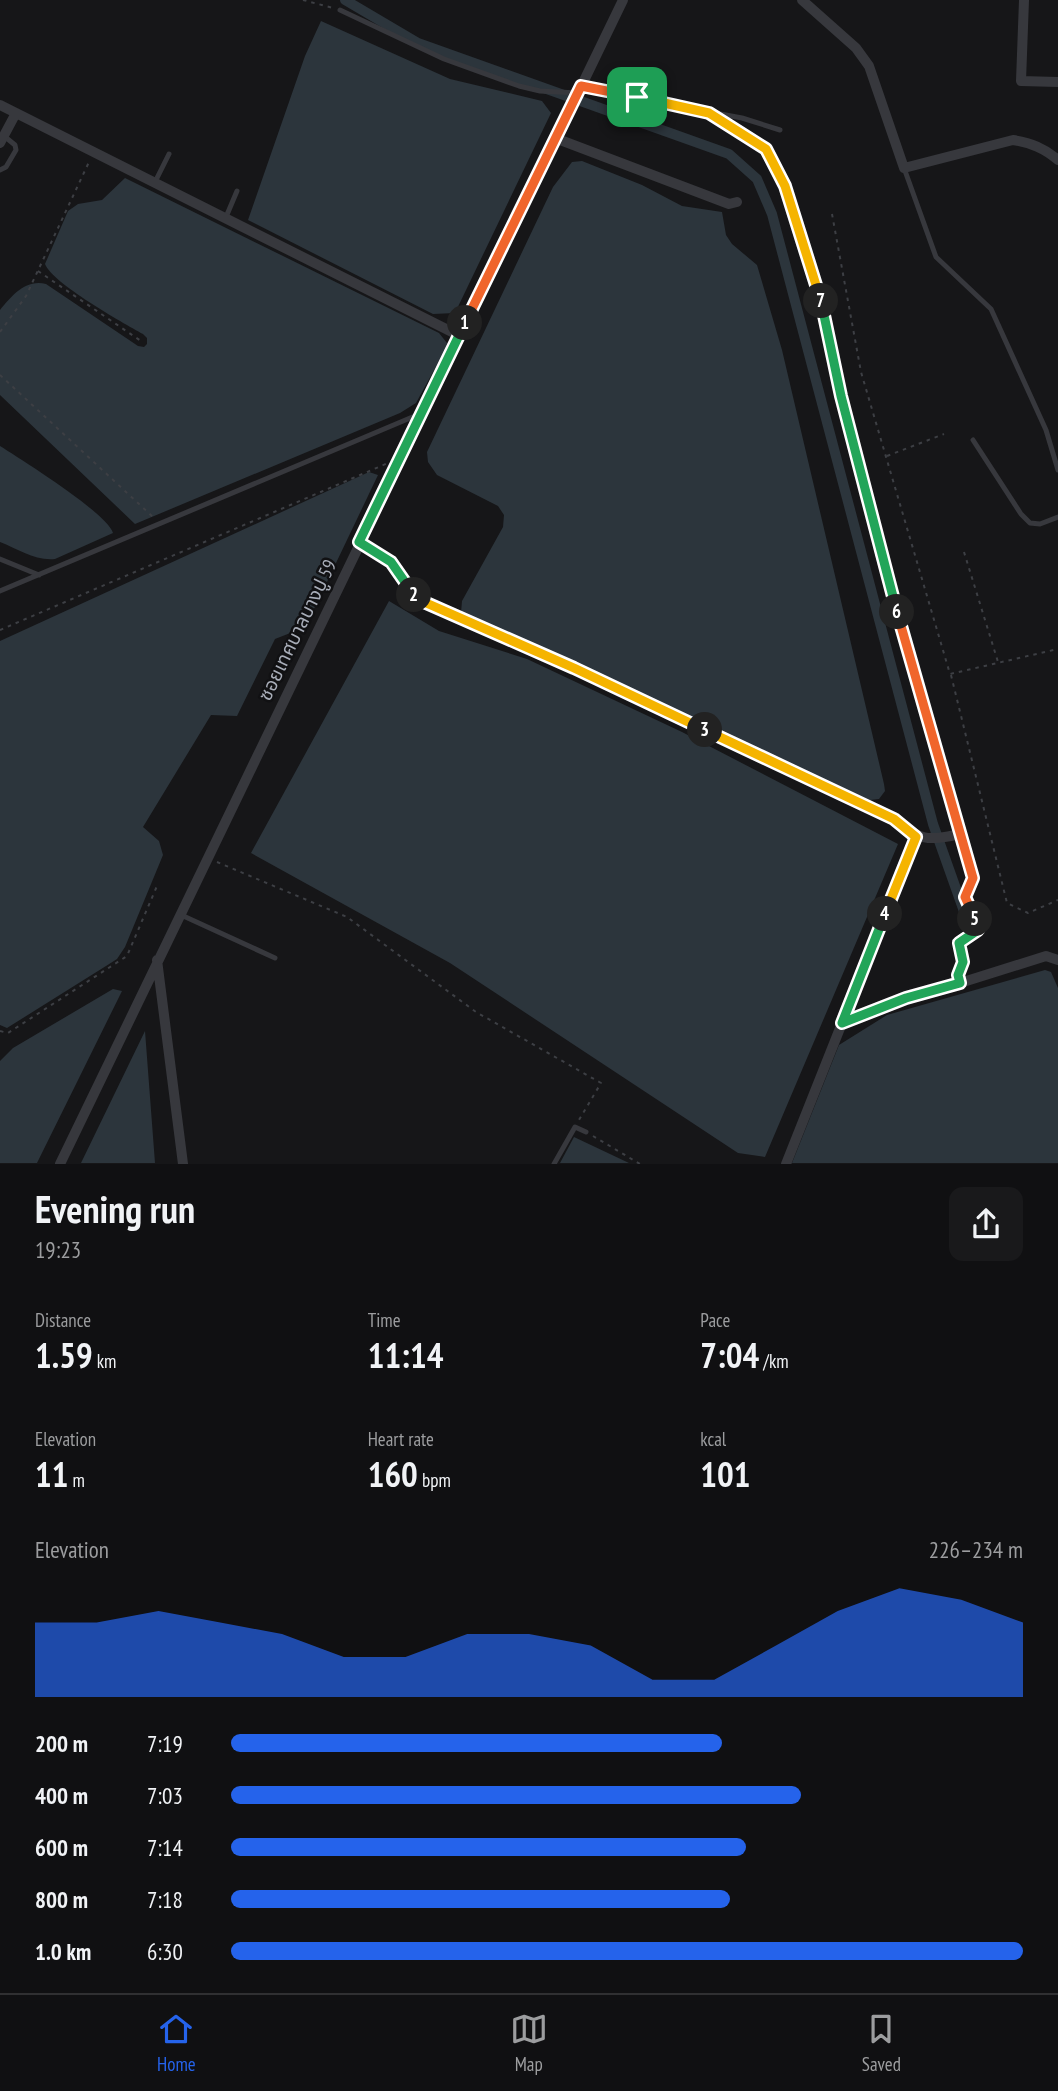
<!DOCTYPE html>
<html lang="en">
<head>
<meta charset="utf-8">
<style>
	:root { --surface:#101012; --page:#19191b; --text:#f1f3f6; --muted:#9c9d9f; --line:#303032; --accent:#2563eb }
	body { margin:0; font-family:"PT Sans Narrow","Noto Sans Thai",sans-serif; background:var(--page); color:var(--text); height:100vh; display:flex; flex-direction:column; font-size:26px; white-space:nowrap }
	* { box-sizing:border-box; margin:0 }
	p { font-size:23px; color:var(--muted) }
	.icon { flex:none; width:38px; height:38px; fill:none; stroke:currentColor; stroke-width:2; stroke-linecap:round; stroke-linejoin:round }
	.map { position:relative; height:1164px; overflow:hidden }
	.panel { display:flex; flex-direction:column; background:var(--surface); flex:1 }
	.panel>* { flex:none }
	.pin { position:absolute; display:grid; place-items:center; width:60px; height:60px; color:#fff; margin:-30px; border-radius:14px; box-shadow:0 4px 10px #0006 }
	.km { position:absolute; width:35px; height:35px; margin:-18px; border-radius:50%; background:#222; color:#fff; font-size:19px; line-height:35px; text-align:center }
	.round { display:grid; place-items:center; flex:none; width:74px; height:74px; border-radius:14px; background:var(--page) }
	.headline { display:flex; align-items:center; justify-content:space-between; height:119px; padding:0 35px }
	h1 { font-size:38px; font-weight:700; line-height:52px }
	.figures { display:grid; grid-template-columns:repeat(3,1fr); gap:10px; height:119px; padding:7px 35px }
	.figures div { display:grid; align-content:center }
	.figures b { font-size:35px; font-weight:700 }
	.figures small { font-size:19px; font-weight:400 }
	.figures p { font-size:19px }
	.chart { height:196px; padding:14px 35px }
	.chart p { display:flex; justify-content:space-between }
	.chart svg { width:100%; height:126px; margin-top:7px; fill:var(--accent); opacity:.7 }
	ul { padding:0 35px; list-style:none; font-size:23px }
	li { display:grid; grid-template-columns:112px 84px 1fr; align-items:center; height:52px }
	li i { height:18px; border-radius:9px; background:var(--accent) }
	.tabs { display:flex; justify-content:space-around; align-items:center; height:98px; border-top:2px solid var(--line); background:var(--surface); font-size:19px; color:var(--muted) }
	.tabs a { display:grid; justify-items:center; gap:4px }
	.tabs .selected { color:var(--accent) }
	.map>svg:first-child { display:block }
</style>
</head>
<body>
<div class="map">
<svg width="1058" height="1164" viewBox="0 0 1058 1164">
	<rect width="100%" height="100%" fill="#161618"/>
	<path fill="#2c353c" d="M321 21 450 79 542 101 551 113 455 313 433 314 248 220 305 56Z
		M582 161 642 185 682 206 722 212 726 235 732 244 757 265 782 350 884 784 885 791 879 799 870 800 464 616 461 613 462 601 503 527 504 515 498 506 437 475 428 462 427 452 553 187 572 162Z
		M125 178 439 333 447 343 445 350 416 403 400 413 135 524 0 395V310C12 296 25 279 46 284L138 346 144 347 147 344V338L143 334C123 323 52 283 45 264L68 211 78 204 102 200Z
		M0 446C22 460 107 513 113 533L55 559C35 561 18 549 0 542Z
		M369 472 378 475 315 607 298 630 275 639 237 716 211 715 143 827 159 841 163 855 125 947 117 959 106 966 7 1028 0 1025V641Z
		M389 601 439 631 527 659 682 732 898 844 765 1157 738 1153 450 963 251 853Z
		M1045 970 1051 972 1058 988V1163H792L839 1045 887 1015Z
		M113 989 122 991 37 1163H0V1061L13 1048Z
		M145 1031 155 1163H81Z
		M574 1137 629 1163H560Z"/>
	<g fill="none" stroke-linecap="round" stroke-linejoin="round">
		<path stroke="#2c353c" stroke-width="10" d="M345 0 418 43 729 154 757 179 772 214 933 824 971 931"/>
		<path stroke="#3d3f44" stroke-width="2" stroke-dasharray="3.5 5" stroke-linecap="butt" d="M303 0 333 8
			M832 214 861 372 950 674 1058 649
			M38 271 141 341
			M0 332 26 296 89 162
			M0 375 153 517
			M887 456 944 434
			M964 552 998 662
			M0 630 388 463
			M951 675 1007 903 1028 913 1058 900
			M217 862 347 917 476 1012 601 1083 579 1120
			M0 1031 8 1033 127 956 157 886
			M593 1136 640 1164"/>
		<path stroke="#37383d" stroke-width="5" d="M340 10 444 59 519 86 540 91 577 93
			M715 113 742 118 780 130
			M904 168 936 257 991 309 1046 430 1058 470
			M0 170 6 167 16 150 15 145 4 136
			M155 182 169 154
			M226 217 237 191
			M973 440 1021 514 1030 523 1040 524 1058 517
			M0 559 39 575
			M0 591 422 413
			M179 914 275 958
			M554 1164 575 1127 586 1132"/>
		<path stroke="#37383d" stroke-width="10" d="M802 0 856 48 869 66 904 168 1013 140C1031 143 1044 148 1058 160
			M1024 0 1021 81 1058 82
			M581 86 709 113 758 142 772 156 785 186 823 307 841 396 882 561 973 878 965 897 978 930 959 943 963 962 958 979 960 983 1046 956 1058 960
			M0 105 460 336
			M555 138 729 204 737 202
			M0 143 16 113
			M359 542 391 562 406 585 424 602 574 668 894 819C922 841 925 841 961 834
			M157 960 183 1164
			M842 1023 906 998 960 983
			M60 1164 623 0
			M786 1164 916 837"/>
	</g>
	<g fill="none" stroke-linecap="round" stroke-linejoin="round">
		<g stroke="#fff" stroke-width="14">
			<path id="split-1" d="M465 323 581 86 637 97"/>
		</g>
		<g stroke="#fff" stroke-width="14">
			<path id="split-2" d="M414 595 391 562 359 542 465 323"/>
		</g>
		<g stroke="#fff" stroke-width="14">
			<path id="split-3" d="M414 595 424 602 574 668 705 730"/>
		</g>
		<g stroke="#fff" stroke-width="14">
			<path id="split-4" d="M705 730 894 819 916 837 885 914"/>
		</g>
		<g stroke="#fff" stroke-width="14">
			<path id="split-5" d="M885 914 842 1023 906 998 960 983 958 975 963 962 959 943 978 930 975 919"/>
		</g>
		<g stroke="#fff" stroke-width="14">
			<path id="split-6" d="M897 612 973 878 965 897 975 919"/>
		</g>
		<g stroke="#fff" stroke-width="14">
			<path id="split-7" d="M821 301 841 396 897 612"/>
		</g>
		<g stroke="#fff" stroke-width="14">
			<path id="split-8" d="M637 97 709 113 766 149 785 186 821 301"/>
		</g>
		<use href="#split-1" stroke="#f0652b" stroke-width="9"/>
		<use href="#split-2" stroke="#22a559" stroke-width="9"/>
		<use href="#split-3" stroke="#f5b400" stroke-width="9"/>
		<use href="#split-4" stroke="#f5b400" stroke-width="9"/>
		<use href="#split-5" stroke="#22a559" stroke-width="9"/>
		<use href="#split-6" stroke="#f0652b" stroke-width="9"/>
		<use href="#split-7" stroke="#22a559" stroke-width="9"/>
		<use href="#split-8" stroke="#f5b400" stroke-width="9"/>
	</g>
	<g text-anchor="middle" stroke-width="5" stroke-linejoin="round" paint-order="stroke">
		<g font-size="19" fill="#a8adb8" stroke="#111113">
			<text transform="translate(297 630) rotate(-64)" y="7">ซอยเทศบาลบางปู 59</text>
		</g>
	</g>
</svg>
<div class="pin" style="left:637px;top:97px;background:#1e9e55"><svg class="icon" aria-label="arrive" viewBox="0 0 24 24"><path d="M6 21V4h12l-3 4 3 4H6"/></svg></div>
<b class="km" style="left:465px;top:323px">1</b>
<b class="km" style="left:414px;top:595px">2</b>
<b class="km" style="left:705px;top:730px">3</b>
<b class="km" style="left:885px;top:914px">4</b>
<b class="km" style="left:975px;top:919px">5</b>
<b class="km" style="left:897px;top:612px">6</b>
<b class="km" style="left:821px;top:301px">7</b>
</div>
<section class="panel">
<div class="headline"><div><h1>Evening run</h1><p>19:23</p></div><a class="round"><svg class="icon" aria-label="share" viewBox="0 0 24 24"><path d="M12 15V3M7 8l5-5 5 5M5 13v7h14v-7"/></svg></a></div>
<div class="figures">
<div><p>Distance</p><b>1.59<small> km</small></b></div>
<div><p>Time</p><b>11:14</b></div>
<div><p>Pace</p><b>7:04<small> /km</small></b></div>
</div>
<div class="figures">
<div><p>Elevation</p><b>11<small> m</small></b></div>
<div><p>Heart rate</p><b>160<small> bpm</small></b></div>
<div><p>kcal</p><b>101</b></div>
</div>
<div class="chart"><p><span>Elevation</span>226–234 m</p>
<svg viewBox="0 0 160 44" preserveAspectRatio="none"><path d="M0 44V18L10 18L20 14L30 18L40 22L50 30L60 30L70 22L80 22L90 26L100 38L110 38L120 26L130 14L140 6L150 10L160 18V44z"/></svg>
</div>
<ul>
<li><b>200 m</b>7:19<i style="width:62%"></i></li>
<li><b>400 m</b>7:03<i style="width:72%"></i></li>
<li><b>600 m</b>7:14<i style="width:65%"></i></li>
<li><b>800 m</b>7:18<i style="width:63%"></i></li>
<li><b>1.0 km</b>6:30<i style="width:100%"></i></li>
</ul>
</section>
<nav class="tabs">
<a class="selected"><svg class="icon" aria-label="home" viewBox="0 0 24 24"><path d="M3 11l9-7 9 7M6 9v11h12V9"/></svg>Home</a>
<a><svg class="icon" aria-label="map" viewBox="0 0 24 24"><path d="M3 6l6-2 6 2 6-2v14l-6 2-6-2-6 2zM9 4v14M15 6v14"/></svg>Map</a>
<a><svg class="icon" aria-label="saved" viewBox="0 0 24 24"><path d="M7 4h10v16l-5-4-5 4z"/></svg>Saved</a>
</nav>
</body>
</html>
